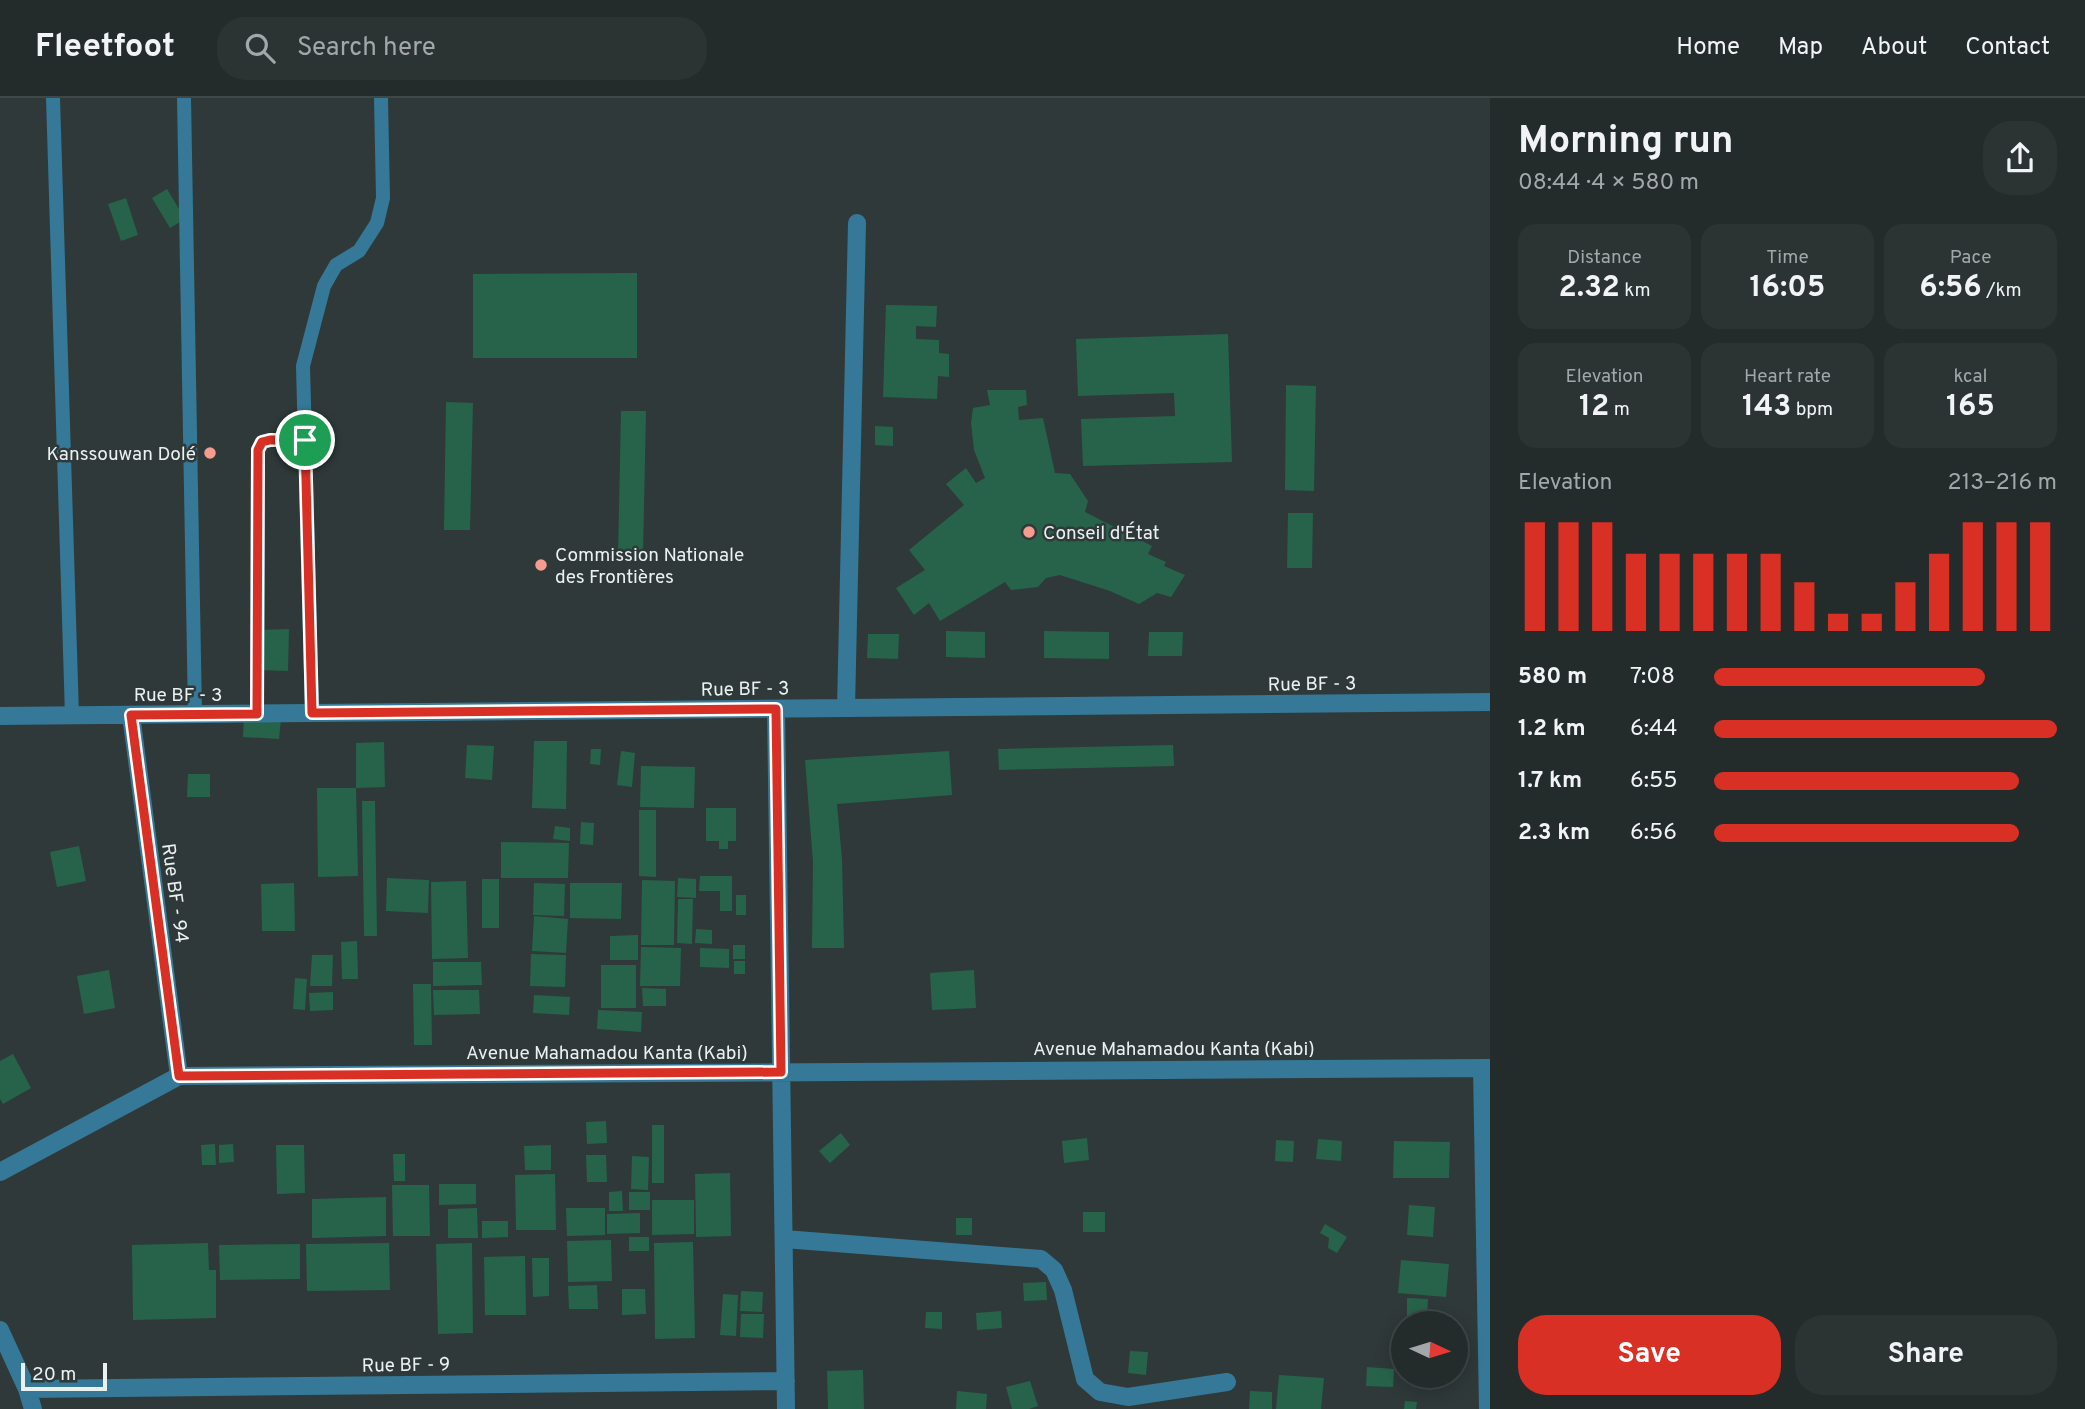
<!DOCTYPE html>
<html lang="en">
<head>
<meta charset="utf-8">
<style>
	:root { --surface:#232b2b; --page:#2b3333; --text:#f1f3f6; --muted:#a3a7a9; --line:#404747; --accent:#d93025 }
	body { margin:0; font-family:Overpass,sans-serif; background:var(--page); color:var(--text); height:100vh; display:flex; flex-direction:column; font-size:26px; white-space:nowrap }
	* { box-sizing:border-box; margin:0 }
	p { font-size:23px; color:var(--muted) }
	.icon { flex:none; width:38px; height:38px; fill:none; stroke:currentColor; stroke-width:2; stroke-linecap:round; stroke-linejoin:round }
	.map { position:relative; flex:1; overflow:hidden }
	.details { display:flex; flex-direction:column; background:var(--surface); width:595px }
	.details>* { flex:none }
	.needle { width:46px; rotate:94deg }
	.tools { position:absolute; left:1391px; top:1213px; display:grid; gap:14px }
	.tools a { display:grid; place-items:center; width:77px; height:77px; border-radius:50%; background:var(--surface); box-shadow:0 4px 18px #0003,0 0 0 2px var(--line); font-size:35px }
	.scale { position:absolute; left:21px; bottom:18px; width:86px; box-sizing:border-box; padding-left:7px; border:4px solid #ebf1f1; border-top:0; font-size:19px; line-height:24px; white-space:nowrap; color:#ebf1f1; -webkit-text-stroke:5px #2f3939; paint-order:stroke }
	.pin { position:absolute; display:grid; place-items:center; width:60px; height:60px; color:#fff; margin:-30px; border:4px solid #fff; border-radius:50%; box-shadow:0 2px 7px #0007 }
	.round { display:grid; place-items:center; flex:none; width:74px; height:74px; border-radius:28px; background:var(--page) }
	.headline { display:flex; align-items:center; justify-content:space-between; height:119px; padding:0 28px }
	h1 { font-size:38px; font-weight:700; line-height:52px }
	.metrics { display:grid; grid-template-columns:repeat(3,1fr); gap:10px; height:119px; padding:7px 28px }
	.metrics div { display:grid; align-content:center; border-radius:18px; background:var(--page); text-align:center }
	.metrics b { font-size:30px; font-weight:700 }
	.metrics small { font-size:19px; font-weight:400 }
	.metrics p { font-size:19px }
	.chart { height:196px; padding:14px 28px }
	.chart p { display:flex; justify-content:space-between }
	.chart svg { width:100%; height:126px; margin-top:7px; stroke:var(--accent); stroke-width:6 }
	.button { display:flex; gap:14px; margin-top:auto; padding:14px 28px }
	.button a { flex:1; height:80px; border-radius:28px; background:var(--accent); color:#fff; font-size:28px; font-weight:700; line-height:80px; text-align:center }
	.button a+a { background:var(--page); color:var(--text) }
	ul { padding:0 28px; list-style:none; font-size:23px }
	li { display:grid; grid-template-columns:112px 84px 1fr; align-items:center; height:52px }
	li i { height:18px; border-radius:9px; background:var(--accent) }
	header { display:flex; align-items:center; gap:42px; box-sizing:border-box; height:98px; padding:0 35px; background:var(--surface); border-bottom:2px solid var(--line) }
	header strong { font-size:33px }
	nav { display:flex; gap:38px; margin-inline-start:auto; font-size:24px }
	.search { width:490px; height:63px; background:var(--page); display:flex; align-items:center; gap:18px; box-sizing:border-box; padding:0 24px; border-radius:28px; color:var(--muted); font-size:26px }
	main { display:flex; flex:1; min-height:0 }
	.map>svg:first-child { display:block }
</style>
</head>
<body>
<header>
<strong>Fleetfoot</strong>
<div class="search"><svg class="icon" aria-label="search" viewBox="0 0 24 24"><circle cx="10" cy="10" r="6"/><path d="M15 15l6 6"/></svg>Search here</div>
<nav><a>Home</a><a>Map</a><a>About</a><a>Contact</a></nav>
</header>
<main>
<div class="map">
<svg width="1490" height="1311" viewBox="0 0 1490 1311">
	<rect width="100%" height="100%" fill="#2f3939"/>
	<path fill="#27634a" d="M167 91 185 121 170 130 152 100Z
		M126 100 138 137 121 143 108 106Z
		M637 175V260H473V176Z
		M886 207 937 208 936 229 916 228V241L939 242V255L949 256V279L938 278 937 301 883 299Z
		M1228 236 1232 364 1083 368 1081 321 1175 318 1174 295 1078 298 1076 241Z
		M1286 287 1316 288 1314 393 1285 392Z
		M987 292H1026L1027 307 1018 309 1019 322 1043 320 1055 375 1070 376 1088 403 1085 414 1152 448 1148 456 1166 464 1164 468 1185 477 1171 499 1157 495 1139 506 1110 493 1060 477 1046 480 1038 489 1011 492 1005 484 940 523 929 505 914 517 896 490 925 472 909 452 964 407 946 386 966 370 976 385 985 380 974 352 971 325 973 310 990 307Z
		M446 304 473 305 470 432H444Z
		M621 313H646L643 457H618Z
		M875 328 893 329V348L875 347Z
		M1288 415H1313L1312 470H1287Z
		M289 531 288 573 258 572 260 532Z
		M946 533 985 534V560L946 559Z
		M1044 533 1109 534V561L1044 560Z
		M1149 534H1183L1182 558H1148Z
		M868 536H899L898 561 867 560Z
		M244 619 281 621 279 641 243 639Z
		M534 643H567L566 711 532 710Z
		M384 644 385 689 356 690V645Z
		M467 647 494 648 492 682 465 680Z
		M1173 647 1174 668 999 672 998 651Z
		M591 651H601L600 667 590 666Z
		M621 653 635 655 632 689 617 687Z
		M949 653 952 697 837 706 842 761 844 850H812L813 764 805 662Z
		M641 668 695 669 694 710 640 709Z
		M188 676H210V699H187Z
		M317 690H356L358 778 318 779Z
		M362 703H375L377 838H364Z
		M706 710H736V743H728V751H719V743H706Z
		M639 712H656V779L639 778Z
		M581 724 594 725 593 747 580 746Z
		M555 728 570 730V743L553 741Z
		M501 744 569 745 568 780H501Z
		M79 748 86 783 57 789 50 754Z
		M700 778H732V813H720V793H699Z
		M387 780 429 782 428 815 386 813Z
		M678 780 696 781V800L677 799Z
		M482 781H499V830H482Z
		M642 782 675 783 674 847H641Z
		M466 783 468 860 432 861 431 784Z
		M294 785 295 833H262L261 786Z
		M534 785 565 786 564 818 533 817Z
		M570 785H622L621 821 570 820Z
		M736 797H746V817H736Z
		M678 801H693L692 846 677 845Z
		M534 818 568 821 566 855 532 853Z
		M696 831 712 832V846L695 845Z
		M638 837V862H610V838Z
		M357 843 358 881H342L341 844Z
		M733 847H745V861H733Z
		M641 849 681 850 680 888H640Z
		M700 850 729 851V870L700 869Z
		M531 856 566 857 565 889 530 888Z
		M312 857H333L332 888H310Z
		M734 863H745V876H734Z
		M433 864H481L482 887 433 888Z
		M601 867H636V910H601Z
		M109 872 115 910 84 916 77 878Z
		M974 872 976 910 932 912 930 875Z
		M295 880 307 881 305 912 293 911Z
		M413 886H431L432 947H414Z
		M642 890 666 891V908H643Z
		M433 892H479L480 916 434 917Z
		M333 894V912L310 913 309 895Z
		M534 897 570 899 569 917 533 915Z
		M598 912 642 914 641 934 597 931Z
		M13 956 31 990 3 1006 0 1001V963Z
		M606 1023 607 1045 587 1046 586 1024Z
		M652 1027H664V1085H652Z
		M841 1035 850 1047 830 1065 819 1053Z
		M1087 1040 1089 1062 1064 1065 1062 1043Z
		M1318 1041 1342 1043 1341 1063 1316 1061Z
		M1276 1042 1294 1043 1293 1064 1275 1063Z
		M1394 1043 1450 1044 1449 1080H1393Z
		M215 1046 216 1067H202L201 1047Z
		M233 1046 234 1064 219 1065V1047Z
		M276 1047H304L305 1095 277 1096Z
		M551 1047V1072H525L524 1048Z
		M393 1056H405V1083H394Z
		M586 1057H606L607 1084H587Z
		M632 1058 649 1059 648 1092 631 1091Z
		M730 1075 731 1138 696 1139 695 1076Z
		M555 1076 556 1132H516L515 1077Z
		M439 1086H476V1106L439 1107Z
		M392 1087H429L430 1138H393Z
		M622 1093 623 1113H609V1094Z
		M629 1094H650V1112H629Z
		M386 1099V1138L312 1140V1101Z
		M652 1102H694V1136L652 1137Z
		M1409 1107 1435 1109 1433 1139 1407 1137Z
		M477 1110 478 1140H448V1111Z
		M566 1110H605V1137L567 1138Z
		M1083 1114H1105V1134H1083Z
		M640 1115V1135L607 1136V1116Z
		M956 1120H972V1137H956Z
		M482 1123H508V1139L482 1140Z
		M1325 1126 1347 1139 1337 1155 1328 1150 1329 1140 1320 1135Z
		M629 1139H649V1153H629Z
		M611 1142 612 1183 568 1184 567 1143Z
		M693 1144 695 1240 655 1241 654 1145Z
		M208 1145 209 1172H216V1220L133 1222 132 1147Z
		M389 1145 390 1192 307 1193 306 1146Z
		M472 1145 473 1235 438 1236 436 1146Z
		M300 1146V1181L220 1182 219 1147Z
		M525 1158 526 1217H485L484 1159Z
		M532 1160H549V1198L533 1199Z
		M1401 1162 1449 1166 1446 1199 1398 1195Z
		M1046 1184 1047 1202 1024 1203 1023 1185Z
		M597 1187 598 1211H569L568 1188Z
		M622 1191H645L646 1216 622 1217Z
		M741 1193 763 1194 762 1214 740 1213Z
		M723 1196 738 1197 736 1238 720 1237Z
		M1407 1200 1428 1201 1427 1220 1407 1219Z
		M1001 1213 1002 1230 977 1232 976 1215Z
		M926 1214H942V1231L925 1230Z
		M741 1216H764L763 1240 740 1239Z
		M1130 1253 1148 1254 1146 1277 1128 1275Z
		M1367 1269 1394 1271 1393 1289 1366 1288Z
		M863 1272 864 1311H828L827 1273Z
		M1279 1277 1324 1280 1321 1311H1276Z
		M1030 1283 1038 1308 1029 1311H1012L1006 1289Z
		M957 1293 987 1296 986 1311H956Z
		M1250 1293 1272 1294V1311H1249Z
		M1405 1303 1417 1304 1416 1311H1404Z"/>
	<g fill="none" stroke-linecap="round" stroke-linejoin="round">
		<path stroke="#367897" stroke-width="14" d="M53 0 72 618
			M184 0 195 616
			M312 615 303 268 324 188 336 167 359 153 377 125 383 100 381 0
			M257 616 258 352 262 344 270 342H305"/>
		<path stroke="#367897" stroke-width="18" d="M846 610 857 125
			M776 611 786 1311
			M131 617 179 978
			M0 618 1490 604
			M1482 970 1488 1311
			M0 1074 179 978 1490 970
			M784 1141 1041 1161 1054 1172 1063 1192 1085 1281 1100 1294 1128 1299 1227 1284
			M0 1232 27 1291 33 1311
			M27 1291 786 1283"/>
	</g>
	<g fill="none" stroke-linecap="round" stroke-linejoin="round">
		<g stroke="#fff" stroke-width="14">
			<path id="route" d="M270 342H305L312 615 776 611 781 974 179 978 131 617 257 616 258 352 262 344Z"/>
		</g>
		<use href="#route" stroke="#d93025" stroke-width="9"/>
	</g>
	<g fill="#f59c91" stroke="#2f3939" stroke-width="2.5">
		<circle cx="210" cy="355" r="7"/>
		<circle cx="1029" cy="434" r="7"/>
		<circle cx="541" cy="467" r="7"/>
	</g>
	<g text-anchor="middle" stroke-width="5" stroke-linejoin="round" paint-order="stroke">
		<g font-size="19" fill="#ebf1f1" stroke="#2f3939" text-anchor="start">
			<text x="196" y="362" text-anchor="end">Kanssouwan Dolé</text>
			<text x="1043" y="441">Conseil d'État</text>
			<text x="555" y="463">Commission Nationale<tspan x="555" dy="22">des Frontières</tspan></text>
		</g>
		<g font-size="19" fill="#ebf1f1" stroke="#2f3939">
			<text transform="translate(1312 585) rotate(-1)" y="7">Rue BF - 3</text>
			<text transform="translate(745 590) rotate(-1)" y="7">Rue BF - 3</text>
			<text x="178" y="603">Rue BF - 3</text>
			<text transform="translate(176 795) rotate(82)" y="7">Rue BF - 94</text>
			<text x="1174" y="957">Avenue Mahamadou Kanta (Kabi)</text>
			<text x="607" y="961">Avenue Mahamadou Kanta (Kabi)</text>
			<text transform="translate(406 1266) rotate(-1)" y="7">Rue BF - 9</text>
		</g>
	</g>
</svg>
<div class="tools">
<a><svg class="needle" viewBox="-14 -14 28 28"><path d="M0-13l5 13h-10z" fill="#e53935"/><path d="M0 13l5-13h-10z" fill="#a3a7a9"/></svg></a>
</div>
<div class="scale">20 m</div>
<div class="pin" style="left:305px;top:342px;background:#1e9e55"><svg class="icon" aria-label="arrive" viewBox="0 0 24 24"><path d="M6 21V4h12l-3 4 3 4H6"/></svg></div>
</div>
<section class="details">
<div class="headline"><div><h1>Morning run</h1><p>08:44 · 4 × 580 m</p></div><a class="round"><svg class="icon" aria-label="share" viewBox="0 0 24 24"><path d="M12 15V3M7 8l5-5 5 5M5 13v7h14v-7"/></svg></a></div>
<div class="metrics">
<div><p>Distance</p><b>2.32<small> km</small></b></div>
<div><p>Time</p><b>16:05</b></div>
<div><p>Pace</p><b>6:56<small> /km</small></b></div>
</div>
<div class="metrics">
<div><p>Elevation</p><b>12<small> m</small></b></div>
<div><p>Heart rate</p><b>143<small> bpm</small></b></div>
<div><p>kcal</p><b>165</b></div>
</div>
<div class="chart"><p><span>Elevation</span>213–216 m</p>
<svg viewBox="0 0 160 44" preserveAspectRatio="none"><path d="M5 44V6M15 44V6M25 44V6M35 44V17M45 44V17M55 44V17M65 44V17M75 44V17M85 44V27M95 44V38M105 44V38M115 44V27M125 44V17M135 44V6M145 44V6M155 44V6"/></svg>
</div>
<ul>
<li><b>580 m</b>7:08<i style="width:79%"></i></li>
<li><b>1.2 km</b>6:44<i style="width:100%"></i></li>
<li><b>1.7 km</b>6:55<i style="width:89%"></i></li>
<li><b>2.3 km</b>6:56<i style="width:89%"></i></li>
</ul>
<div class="button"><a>Save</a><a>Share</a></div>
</section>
</main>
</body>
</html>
